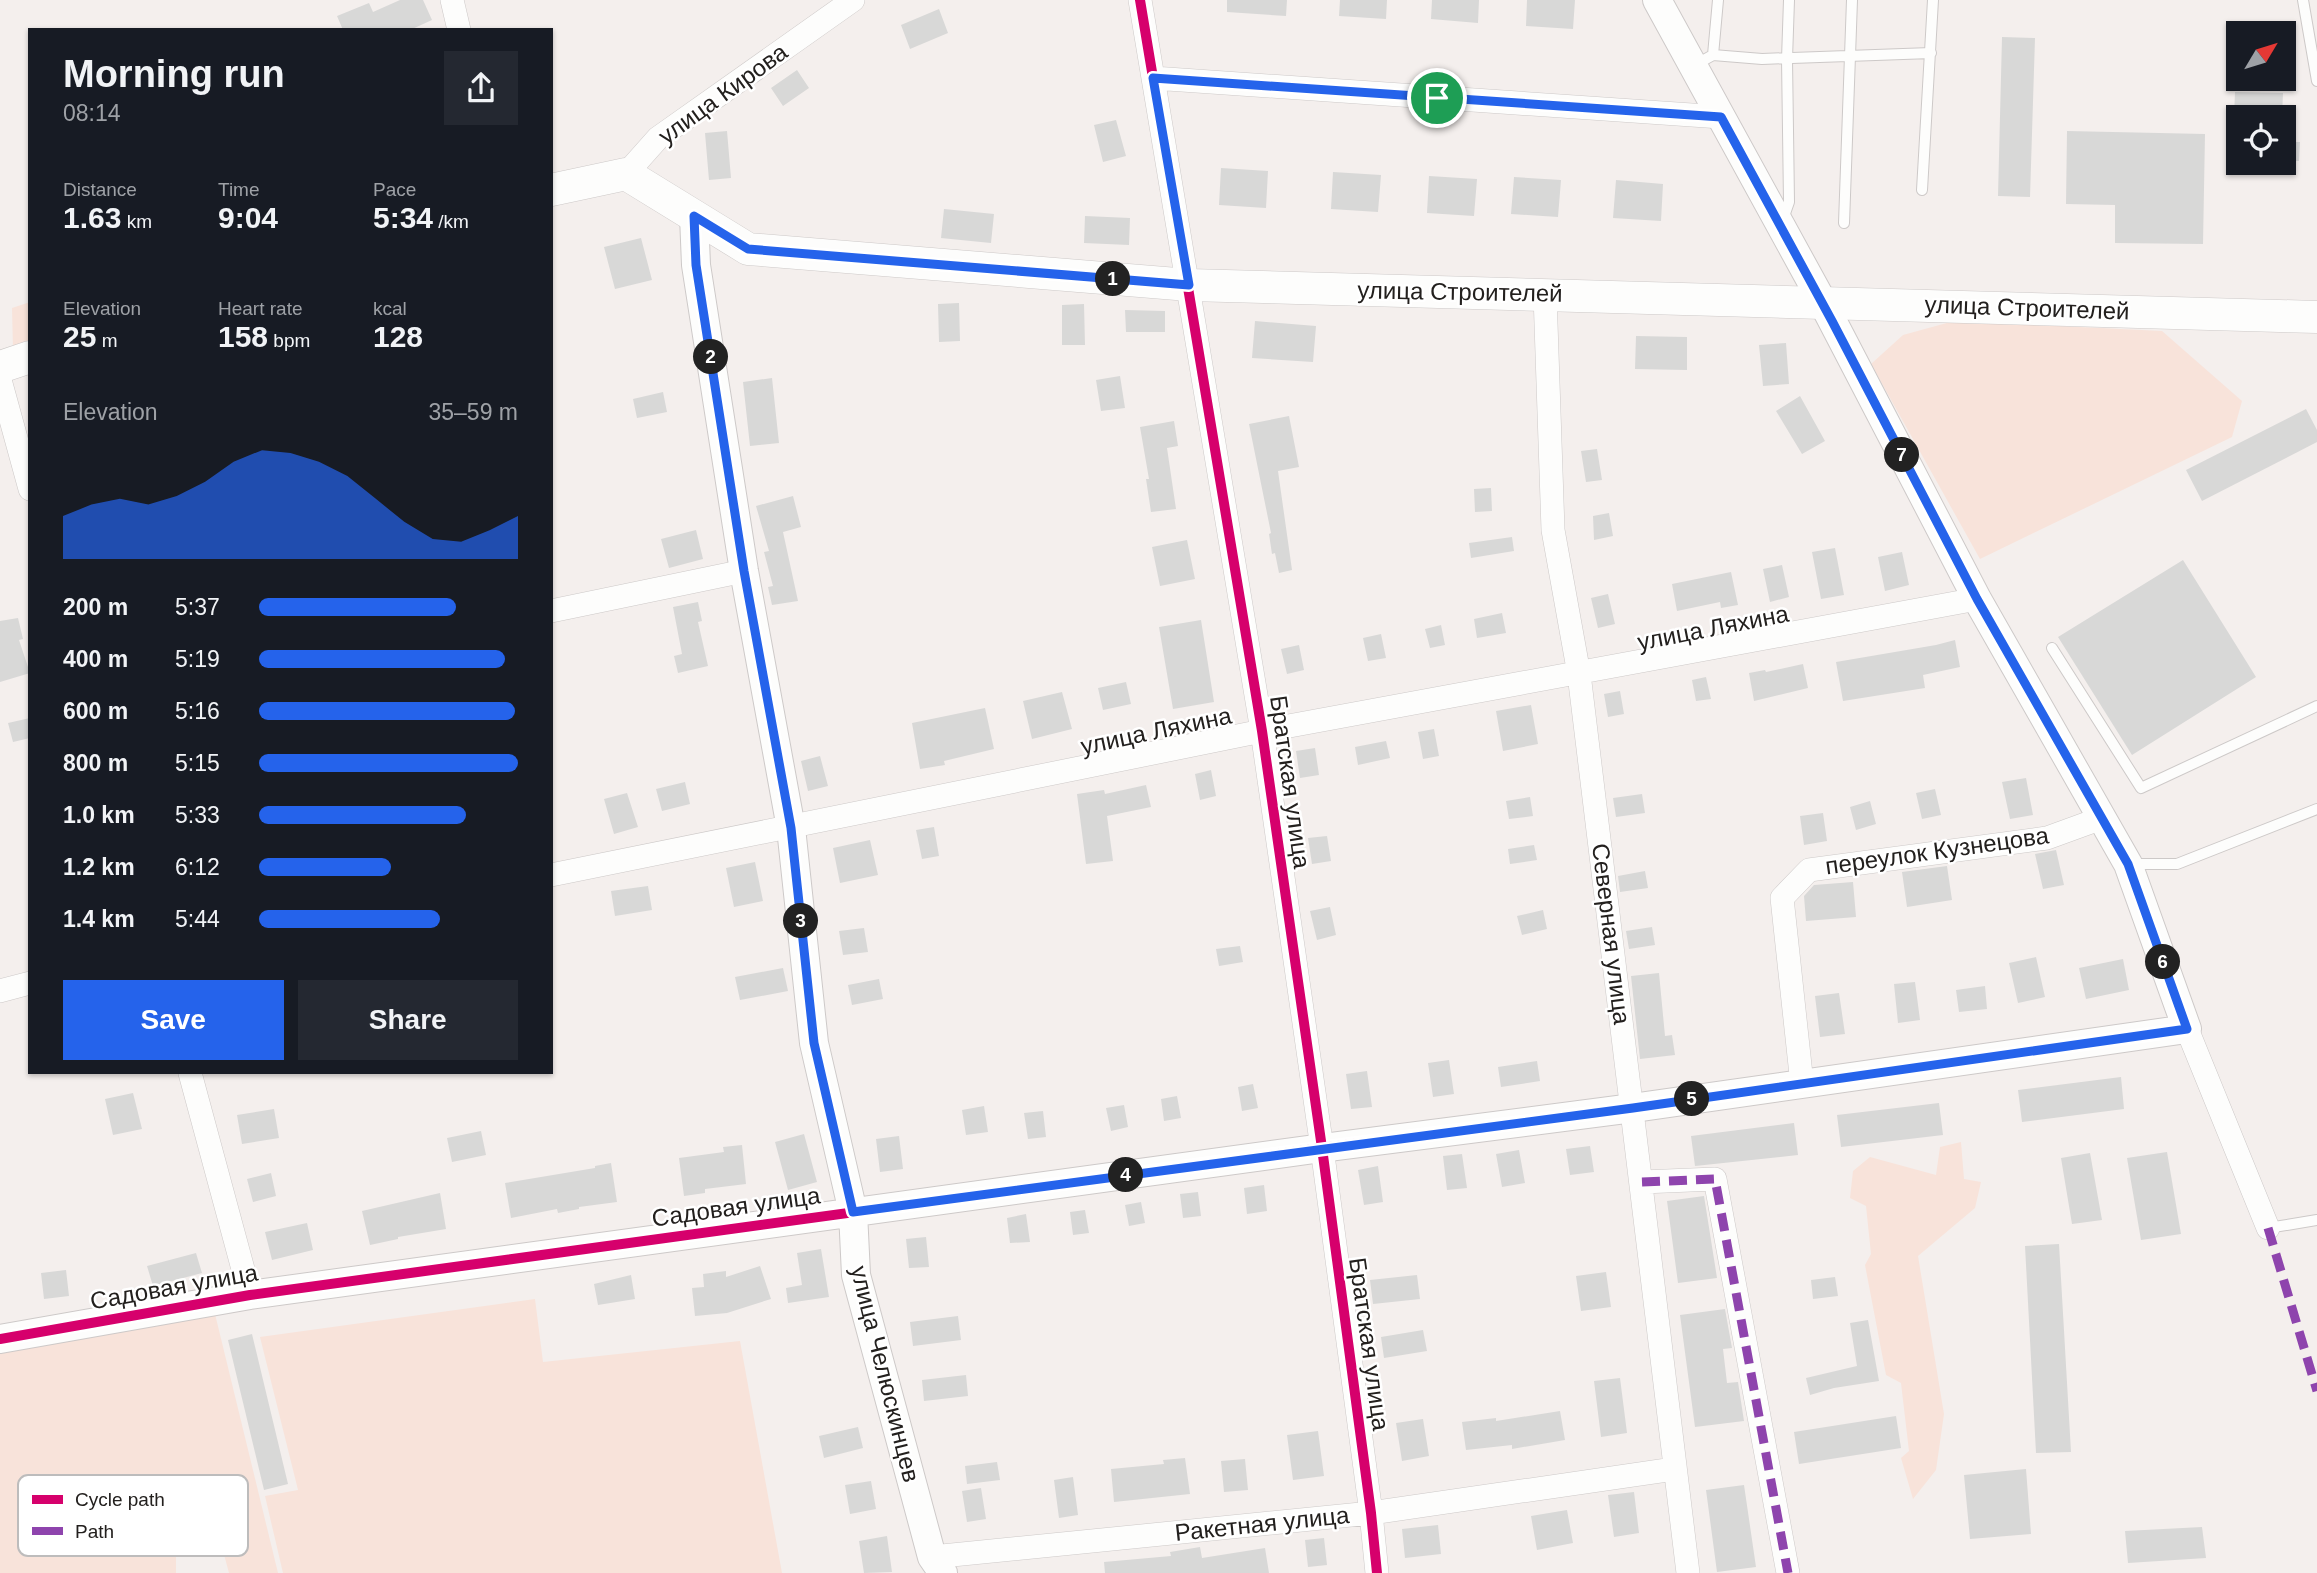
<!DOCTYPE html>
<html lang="en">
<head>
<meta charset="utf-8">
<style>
	:root { --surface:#171b24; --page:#242831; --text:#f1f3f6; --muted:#9ea1a6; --accent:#2563eb }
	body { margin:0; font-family:Arial,sans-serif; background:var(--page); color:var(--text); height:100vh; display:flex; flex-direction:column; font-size:26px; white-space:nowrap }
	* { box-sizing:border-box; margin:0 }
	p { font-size:23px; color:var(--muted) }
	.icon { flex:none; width:38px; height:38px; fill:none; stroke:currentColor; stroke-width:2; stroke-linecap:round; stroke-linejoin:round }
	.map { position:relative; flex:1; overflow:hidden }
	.panel { position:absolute; left:28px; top:28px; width:525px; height:1046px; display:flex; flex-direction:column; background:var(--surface); border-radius:0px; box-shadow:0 2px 5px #0004 }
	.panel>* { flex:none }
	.needle { width:46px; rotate:52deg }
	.fabs { position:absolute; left:2226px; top:21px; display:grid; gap:14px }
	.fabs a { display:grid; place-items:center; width:70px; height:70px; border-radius:0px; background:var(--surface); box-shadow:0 2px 5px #0004; font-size:35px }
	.pin { position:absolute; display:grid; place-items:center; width:60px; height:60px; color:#fff; margin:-30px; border:4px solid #fff; border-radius:50%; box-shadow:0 2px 7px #0007 }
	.km { position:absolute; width:35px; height:35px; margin:-18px; border-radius:50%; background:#222; color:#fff; font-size:19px; line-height:35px; text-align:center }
	.round { display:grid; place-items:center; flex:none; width:74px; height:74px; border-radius:0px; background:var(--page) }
	.overview { display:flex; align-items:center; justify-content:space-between; height:119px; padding:0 35px }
	h1 { font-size:38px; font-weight:600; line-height:52px }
	.figures { display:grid; grid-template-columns:repeat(3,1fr); gap:10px; height:119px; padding:7px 35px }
	.figures div { display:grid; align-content:center }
	.figures b { font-size:30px; font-weight:600 }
	.figures small { font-size:19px; font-weight:400 }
	.figures p { font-size:19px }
	.chart { height:196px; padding:14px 35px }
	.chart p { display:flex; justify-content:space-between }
	.chart svg { width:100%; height:126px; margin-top:7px; fill:var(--accent); opacity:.7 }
	.primary-button { display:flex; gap:14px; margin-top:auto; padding:14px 35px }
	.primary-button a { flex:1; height:80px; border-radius:0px; background:var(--accent); color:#fff; font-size:28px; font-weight:600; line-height:80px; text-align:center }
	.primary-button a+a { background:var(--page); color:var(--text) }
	ul { padding:0 35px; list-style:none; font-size:23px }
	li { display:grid; grid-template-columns:112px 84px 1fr; align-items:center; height:52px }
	li i { height:18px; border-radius:9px; background:var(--accent) }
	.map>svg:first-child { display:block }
</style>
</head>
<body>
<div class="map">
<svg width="2317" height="1573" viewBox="0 0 2317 1573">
	<rect width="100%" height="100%" fill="#f4efed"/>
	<path fill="#f8e3da" d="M30 302V344L13 350 12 308Z
		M1954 321 2162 331 2242 401 2232 437 1980 559 1871 364 1903 335Z
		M1961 1142 1964 1179 1981 1182 1975 1208 1918 1256 1944 1414 1936 1470 1913 1499 1901 1458 1909 1451 1901 1383 1886 1375 1865 1265 1871 1254 1866 1206 1850 1198 1853 1171 1870 1157 1936 1175 1940 1147Z
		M535 1299 543 1362 740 1341 782 1573H283L265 1496 298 1490 260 1337Z
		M215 1314 278 1573H229L222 1547 176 1556V1573H0V1350Z"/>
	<path fill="#d8d8d7" d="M400 0H423L432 20 410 30H343L337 16 369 3 373 12Z
		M1227 0H1287L1286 16 1227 12Z
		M1340 0H1387L1386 19 1339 16Z
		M1432 0H1479L1478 23 1431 19Z
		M1527 0H1575L1573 29 1526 26Z
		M939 9 948 33 910 49 901 25Z
		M2002 37 2035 38 2030 197 1998 196Z
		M797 70 809 88 783 106 771 88Z
		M2235 92 2283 93 2282 117H2234Z
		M1116 120 1126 156 1103 162 1094 125Z
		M727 131 731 178 709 180 705 133Z
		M2067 131 2205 134 2203 244 2115 243V205L2066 204Z
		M2284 142H2300L2299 161H2284Z
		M1221 168 1268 171 1266 208 1219 205Z
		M1333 172 1381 175 1378 212 1331 209Z
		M1429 176 1477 179 1474 216 1427 213Z
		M1514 177 1561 180 1558 217 1511 214Z
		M1616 180 1663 184 1661 221 1613 218Z
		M944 209 994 214 991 243 941 238Z
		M1085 216 1130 218 1129 245 1084 243Z
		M641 238 652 280 615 289 604 247Z
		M959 303 960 341 939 342 938 304Z
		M1084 304 1085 345H1062V305Z
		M1125 310 1165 311V332H1126Z
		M1255 321 1316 326 1313 362 1252 358Z
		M1636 336 1687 337V370L1635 369Z
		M1786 343 1789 384 1763 386 1759 345Z
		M1120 376 1125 408 1101 411 1096 380Z
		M772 378 779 443 750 446 743 382Z
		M663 392 667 412 637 418 633 399Z
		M1800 396 1825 441 1802 454 1776 411Z
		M2306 409 2317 430V442L2202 501 2186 470Z
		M1289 416 1299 467 1278 471 1292 570 1279 573 1275 553 1272 554 1269 534 1271 533 1249 424Z
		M1174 421 1178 446 1167 448 1176 509 1151 512 1146 479H1149L1140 427Z
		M1597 449 1602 480 1586 482 1581 451Z
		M1491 488 1492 511 1475 512 1474 489Z
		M793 496 801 527 783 532 798 601 772 605 768 587 773 586 764 552 769 551 756 506Z
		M1609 513 1613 536 1594 540 1593 516Z
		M696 530 703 559 669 568 661 539Z
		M1512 537 1514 551 1471 558 1469 543Z
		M1187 540 1195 579 1160 586 1152 547Z
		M1835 548 1844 595 1821 599 1812 552Z
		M1902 552 1909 585 1885 591 1878 557Z
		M2183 560 2256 677 2132 755 2058 637Z
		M1782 565 1789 597 1770 602 1763 569Z
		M1731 572 1738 605 1721 608 1720 602 1677 611 1672 584Z
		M1608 594 1615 624 1598 628 1591 598Z
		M698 602 702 621 698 622 708 666 678 673 674 656 682 654 673 607Z
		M1502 613 1506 633 1477 638 1474 619Z
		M18 618 23 639 19 640 30 673 0 682V621Z
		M1201 620 1214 702 1173 709 1159 627Z
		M1441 625 1445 645 1430 648 1425 629Z
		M1381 634 1386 658 1368 661 1363 638Z
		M1955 640 1960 667 1923 675 1925 688 1843 701 1836 662 1936 645Z
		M1299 645 1304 670 1287 674 1281 649Z
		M1803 664 1808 688 1754 701 1749 673 1765 670 1766 672Z
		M1706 677 1711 699 1696 701 1692 680Z
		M1126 682 1131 704 1103 710 1098 688Z
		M1620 691 1624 714 1608 717 1604 694Z
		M1062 692 1072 729 1032 739 1023 701Z
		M1531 705 1538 744 1503 751 1496 711Z
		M985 708 994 749 944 761 945 765 920 769 912 723Z
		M30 718V738L13 742 8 723Z
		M1434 729 1439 756 1423 759 1418 732Z
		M1386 741 1390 758 1358 765 1355 747Z
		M1315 748 1319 775 1300 778 1296 751Z
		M820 756 828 786 808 791 801 761Z
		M1211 770 1216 796 1200 800 1195 774Z
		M2026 778 2033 815 2010 819 2002 782Z
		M685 782 690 804 662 811 656 789Z
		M1146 785 1151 807 1107 816 1113 861 1086 864 1077 794 1104 790 1105 794Z
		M1935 789 1941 815 1922 819 1916 793Z
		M627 793 638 827 614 834 604 799Z
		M1642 794 1645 813 1616 817 1613 798Z
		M1530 797 1533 816 1509 819 1506 801Z
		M1870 801 1876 824 1856 830 1850 807Z
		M1823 813 1827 841 1804 845 1800 816Z
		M934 827 939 856 922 859 916 830Z
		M1327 836 1331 861 1312 864 1308 838Z
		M870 840 878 875 840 883 833 848Z
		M1534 845 1537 860 1510 864 1508 849Z
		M2056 850 2064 885 2043 889 2035 854Z
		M755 862 763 901 734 907 726 868Z
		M1947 866 1952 900 1907 907 1902 872Z
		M1645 871 1648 888 1620 892 1618 876Z
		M1853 882 1856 917 1806 921 1804 896 1814 885Z
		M648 886 652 910 615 916 611 891Z
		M1330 907 1336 935 1317 940 1310 911Z
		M1543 910 1547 929 1522 935 1517 916Z
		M1652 927 1655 945 1629 949 1626 931Z
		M864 928 868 952 843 955 839 931Z
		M1240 946 1243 962 1219 966 1216 949Z
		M2036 957 2045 997 2018 1003 2009 963Z
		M2123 959 2129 990 2086 999 2079 968Z
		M783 968 788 991 740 1000 735 977Z
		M1659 973 1665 1036 1672 1035 1675 1055 1640 1059 1631 976Z
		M879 979 883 999 852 1005 848 985Z
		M1915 982 1920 1020 1898 1023 1894 984Z
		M1985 986 1987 1009 1959 1012 1956 990Z
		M1839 993 1845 1034 1820 1037 1815 996Z
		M1449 1060 1454 1094 1433 1097 1428 1063Z
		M1537 1061 1540 1081 1501 1087 1498 1067Z
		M1367 1071 1372 1107 1351 1109 1346 1074Z
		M2121 1077 2124 1109 2022 1122 2018 1090Z
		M1253 1084 1258 1108 1242 1111 1238 1087Z
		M133 1093 142 1129 113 1135 105 1099Z
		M1177 1096 1181 1118 1164 1121 1161 1099Z
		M1939 1103 1943 1135 1841 1147 1837 1115Z
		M1124 1105 1128 1127 1111 1131 1106 1108Z
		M984 1106 988 1132 966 1135 962 1110Z
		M274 1109 279 1138 242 1144 237 1115Z
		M1043 1111 1046 1137 1028 1139 1024 1113Z
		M1794 1123 1798 1155 1695 1166 1691 1136Z
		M481 1131 486 1155 452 1162 447 1138Z
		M804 1134 817 1182 788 1190 775 1142Z
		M899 1136 903 1169 880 1172 876 1139Z
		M742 1145 746 1184 705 1189V1193L684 1196 679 1158 724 1152 723 1147Z
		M1590 1146 1594 1172 1570 1175 1566 1149Z
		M1519 1150 1525 1183 1502 1187 1496 1154Z
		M2167 1152 2181 1234 2141 1240 2127 1158Z
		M2090 1153 2102 1220 2072 1224 2061 1158Z
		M1462 1154 1467 1188 1447 1190 1443 1156Z
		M611 1163 617 1202 579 1207V1209L558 1213 557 1209 511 1218 505 1183 595 1168V1166Z
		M1378 1166 1383 1202 1364 1205 1358 1170Z
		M271 1173 276 1196 253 1202 247 1179Z
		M1264 1185 1267 1211 1247 1214 1244 1188Z
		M1198 1192 1201 1216 1183 1218 1180 1194Z
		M440 1193 446 1229 398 1237V1239L370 1245 362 1211Z
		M1704 1196 1717 1278 1678 1283 1667 1201Z
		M1141 1202 1145 1223 1129 1226 1125 1205Z
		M1085 1210 1089 1233 1073 1235 1070 1212Z
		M1026 1214 1030 1242 1010 1243 1007 1218Z
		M307 1223 313 1250 272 1260 265 1232Z
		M926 1237 929 1267 909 1268 906 1239Z
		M2059 1244 2071 1452 2036 1453 2025 1246Z
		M821 1249 829 1297 788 1303 786 1288 802 1285 797 1253Z
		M196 1253 202 1273 153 1286 147 1266Z
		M760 1266 771 1299 727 1313 695 1316 692 1288 704 1287 703 1274 726 1271V1277Z
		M66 1270 69 1296 44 1299 41 1273Z
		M1606 1272 1611 1307 1581 1311 1576 1276Z
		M631 1275 635 1299 598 1305 594 1284Z
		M1417 1275 1420 1299 1373 1304 1370 1280Z
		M1835 1277 1838 1296 1813 1299 1811 1280Z
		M1725 1309 1732 1348 1723 1349 1727 1383 1738 1382 1744 1421 1695 1427 1680 1315Z
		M958 1316 961 1340 913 1346 910 1322Z
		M1868 1320 1879 1381 1834 1388 1810 1395 1806 1378 1857 1366 1850 1323Z
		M1423 1330 1427 1351 1384 1358 1381 1337Z
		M252 1334 288 1484 264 1490 228 1340Z
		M966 1375 968 1396 924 1401 922 1380Z
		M1620 1378 1627 1433 1601 1437 1594 1381Z
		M1560 1411 1565 1440 1512 1449V1445L1466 1450 1462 1422 1496 1418V1421Z
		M1896 1416 1901 1448 1799 1464 1794 1432Z
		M1423 1419 1429 1456 1402 1461 1396 1423Z
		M858 1427 863 1448 824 1458 819 1436Z
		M1318 1431 1324 1476 1293 1480 1287 1435Z
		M1185 1458 1190 1494 1114 1502 1111 1469 1164 1464 1163 1460Z
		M1245 1459 1248 1490 1224 1492 1221 1461Z
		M997 1462 1000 1480 967 1484 965 1466Z
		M2026 1469 2031 1534 1970 1539 1964 1475Z
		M1073 1477 1078 1515 1059 1518 1054 1480Z
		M871 1481 876 1509 850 1514 845 1485Z
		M1744 1485 1756 1567 1717 1572 1706 1490Z
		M981 1488 986 1519 967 1522 962 1491Z
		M1634 1492 1639 1533 1614 1537 1608 1495Z
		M1567 1510 1573 1543 1537 1550 1531 1516Z
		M1438 1525 1441 1554 1405 1558 1402 1529Z
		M2202 1527 2206 1558 2128 1563 2125 1531Z
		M887 1536 892 1572 864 1573 859 1541Z
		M1324 1538 1327 1565 1308 1567 1305 1540Z
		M1200 1547 1202 1558 1265 1548 1269 1573H1105L1104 1562 1171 1556 1170 1552Z"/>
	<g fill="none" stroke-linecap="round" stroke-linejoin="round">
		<g stroke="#cdc9c8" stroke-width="12">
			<path id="service" d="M2303 0 2317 81
				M1713 55 1718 0
				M1693 66 1713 55 1762 59 1931 53
				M1922 190 1933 0
				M1783 219 1789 202 1787 59 1789 0
				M1844 223 1852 0
				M2052 648 2141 788 2317 706
				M2131 864H2177L2317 809
				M2268 1228 2317 1220"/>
		</g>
		<g stroke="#cdc9c8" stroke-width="24">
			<path id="minor" d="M452 0 459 30
				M1140 0 1262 731 1322 1148 1371 1513 1377 1573
				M1153 78 1721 117
				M626 174 658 138 853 0
				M1545 294 1553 530 1579 674 1688 1573
				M0 380 30 489
				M551 611 744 571
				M551 875 1262 731 1977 599
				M0 991 30 983
				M2187 1029 2268 1228
				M190 1073 250 1295
				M1802 1084 1782 898 1809 870 2047 838 2102 818
				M1642 1182 1715 1179 1788 1573
				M932 1557 1371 1513 1674 1469"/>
		</g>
		<g stroke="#cdc9c8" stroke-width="30">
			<path id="tertiary" d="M694 216 696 265 744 571 791 828 814 1043 853 1212 856 1275 932 1557 943 1573
				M0 1339 250 1295 1322 1148 1633 1108 2187 1029 2128 864 1977 599 1822 301 1657 0"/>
		</g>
		<g stroke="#cdc9c8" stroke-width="33">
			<path id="secondary" d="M551 190 626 174 748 249 1189 285 2317 317
				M0 367 30 357"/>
		</g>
		<use href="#service" stroke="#fdfdfc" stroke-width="10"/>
		<use href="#minor" stroke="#fdfdfc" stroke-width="23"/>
		<use href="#tertiary" stroke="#fdfdfc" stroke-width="28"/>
		<use href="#secondary" stroke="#fdfdfc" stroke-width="32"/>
		<path stroke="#8e44ad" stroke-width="9" stroke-dasharray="18 9" stroke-linecap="butt" d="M1642 1182 1715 1179 1788 1573
			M2268 1228 2317 1391"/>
		<g stroke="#fff" stroke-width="15">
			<path id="cycleway" d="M1140 0 1262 731 1322 1148 1371 1513 1377 1573
				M0 1339 250 1295 1322 1148 1633 1108 2187 1029"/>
		</g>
		<use href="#cycleway" stroke="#d6006c" stroke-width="10"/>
	</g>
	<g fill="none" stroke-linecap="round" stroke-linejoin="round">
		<g stroke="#fff" stroke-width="14">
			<path id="route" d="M1153 78 1721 117 1832 321 1977 599 2128 864 2187 1029 1633 1108 853 1212 814 1043 791 828 744 571 696 265 694 216 748 249 1189 285Z"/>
		</g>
		<use href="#route" stroke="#2563eb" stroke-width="9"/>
	</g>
	<g text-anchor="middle" stroke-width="5" stroke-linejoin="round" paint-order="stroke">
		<g font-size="24" fill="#23201e" stroke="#fff">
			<text transform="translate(723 94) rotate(-36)" y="8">улица Кирова</text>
			<text transform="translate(1460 292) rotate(1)" y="8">улица Строителей</text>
			<text transform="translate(2027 308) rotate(2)" y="8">улица Строителей</text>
			<text transform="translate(1713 628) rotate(-11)" y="8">улица Ляхина</text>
			<text transform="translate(1156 731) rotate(-12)" y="8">улица Ляхина</text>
			<text transform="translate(1290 782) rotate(82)" y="8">Братская улица</text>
			<text transform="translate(1937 851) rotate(-8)" y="8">переулок Кузнецова</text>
			<text transform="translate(1611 934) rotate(83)" y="8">Северная улица</text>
			<text transform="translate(736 1207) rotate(-8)" y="8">Садовая улица</text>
			<text transform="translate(174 1287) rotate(-10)" y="8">Садовая улица</text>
			<text transform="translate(1369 1344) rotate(82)" y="8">Братская улица</text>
			<text transform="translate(885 1374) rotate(76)" y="8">улица Челюскинцев</text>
			<text transform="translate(1262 1524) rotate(-6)" y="8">Ракетная улица</text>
		</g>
	</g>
	<rect x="18" y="1475" width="230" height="81" rx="10" fill="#fff" stroke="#bdbcbc" stroke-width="2"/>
	<rect x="32" y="1495" width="31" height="9" fill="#d6006c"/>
	<rect x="32" y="1527" width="31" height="8" fill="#8e44ad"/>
	<g font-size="19" fill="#23201e">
		<text x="75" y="1506">Cycle path</text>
		<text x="75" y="1538">Path</text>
	</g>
</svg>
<div class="fabs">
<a><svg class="needle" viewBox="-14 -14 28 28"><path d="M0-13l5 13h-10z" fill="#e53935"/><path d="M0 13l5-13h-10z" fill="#9ea1a6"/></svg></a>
<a><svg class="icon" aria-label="locate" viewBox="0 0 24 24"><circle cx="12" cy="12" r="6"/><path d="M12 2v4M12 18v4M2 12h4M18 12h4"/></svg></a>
</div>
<div class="pin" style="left:1437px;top:98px;background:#1e9e55"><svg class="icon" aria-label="arrive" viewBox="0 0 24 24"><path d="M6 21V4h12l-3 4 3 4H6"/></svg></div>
<b class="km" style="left:1113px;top:279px">1</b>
<b class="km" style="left:711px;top:357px">2</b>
<b class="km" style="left:801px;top:921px">3</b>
<b class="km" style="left:1126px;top:1175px">4</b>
<b class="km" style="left:1692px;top:1099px">5</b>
<b class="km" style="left:2163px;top:962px">6</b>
<b class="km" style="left:1902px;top:455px">7</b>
<section class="panel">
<div class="overview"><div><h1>Morning run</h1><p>08:14</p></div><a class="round"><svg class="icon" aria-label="share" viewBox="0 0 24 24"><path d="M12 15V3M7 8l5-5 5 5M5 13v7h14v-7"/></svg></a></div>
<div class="figures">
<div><p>Distance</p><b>1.63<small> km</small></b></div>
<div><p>Time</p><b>9:04</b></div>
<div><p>Pace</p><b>5:34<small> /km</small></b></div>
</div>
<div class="figures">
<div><p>Elevation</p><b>25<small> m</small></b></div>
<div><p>Heart rate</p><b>158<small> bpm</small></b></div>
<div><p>kcal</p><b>128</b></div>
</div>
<div class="chart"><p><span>Elevation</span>35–59 m</p>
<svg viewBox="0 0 160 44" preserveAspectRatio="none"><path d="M0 44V29L10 25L20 23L30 25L40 22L50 17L60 10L70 6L80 7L90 10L100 15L110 23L120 31L130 37L140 38L150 34L160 29V44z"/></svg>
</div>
<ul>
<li><b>200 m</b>5:37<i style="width:76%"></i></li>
<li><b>400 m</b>5:19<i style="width:95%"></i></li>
<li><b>600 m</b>5:16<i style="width:99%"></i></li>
<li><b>800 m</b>5:15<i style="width:100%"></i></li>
<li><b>1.0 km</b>5:33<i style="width:80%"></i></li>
<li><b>1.2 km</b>6:12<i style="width:51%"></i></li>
<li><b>1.4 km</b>5:44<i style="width:70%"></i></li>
</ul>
<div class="primary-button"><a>Save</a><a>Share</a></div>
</section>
</div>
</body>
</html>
